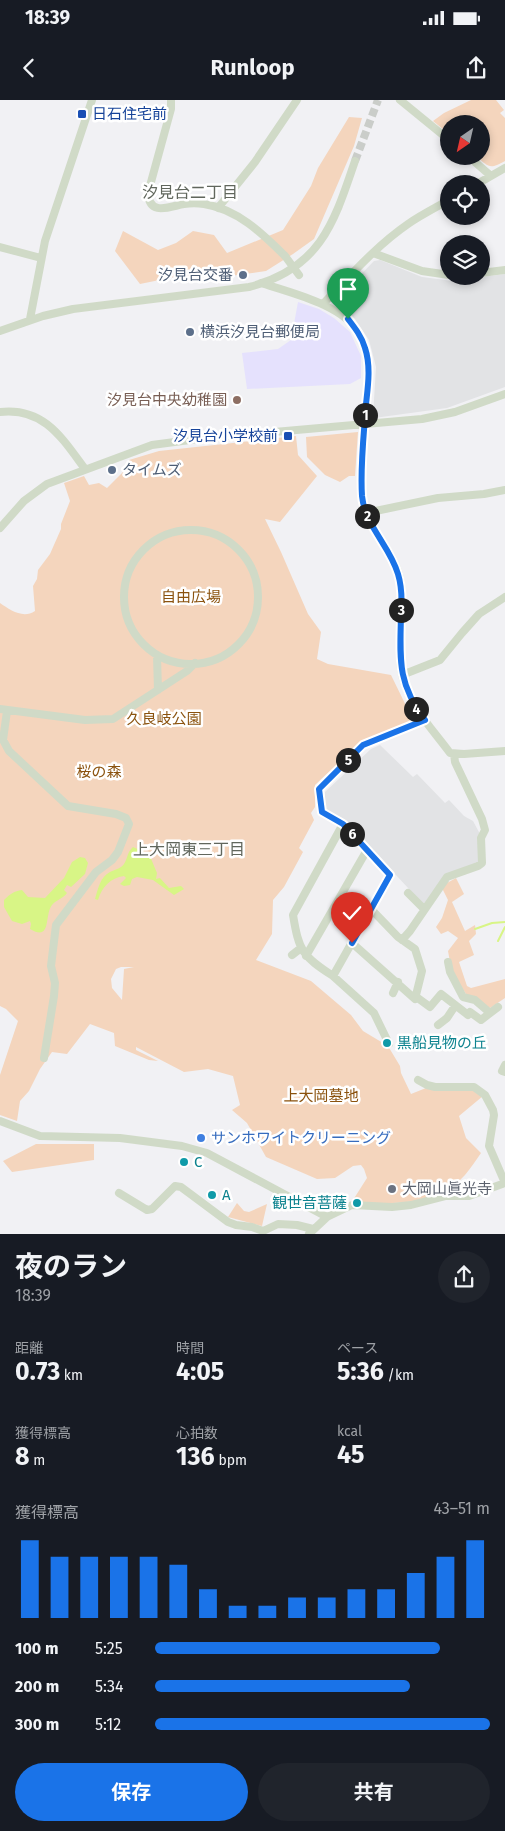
<!DOCTYPE html>
<html lang="ja">
<head>
<meta charset="utf-8">
<style>
	:root { --surface:#171b24; --page:#20242c; --text:#f1f3f6; --muted:#9ea1a6; --accent:#1a73e8 }
	body { margin:0; font-family:"Fira Sans","Noto Sans JP",sans-serif; background:var(--page); color:var(--text); height:100vh; display:flex; flex-direction:column; font-size:19px; white-space:nowrap }
	* { box-sizing:border-box; margin:0 }
	p { font-size:16px; color:var(--muted) }
	.icon { flex:none; width:28px; height:28px; fill:none; stroke:currentColor; stroke-width:2; stroke-linecap:round; stroke-linejoin:round }
	.map { position:relative; height:1134px; overflow:hidden }
	.details { display:flex; flex-direction:column; background:var(--surface); flex:1 }
	.details>* { flex:none }
	.needle { width:32px; rotate:214deg }
	.buttons { position:absolute; left:440px; top:15px; display:grid; gap:10px }
	.buttons a { display:grid; place-items:center; width:50px; height:50px; border-radius:50%; background:var(--surface); box-shadow:0 2px 8px #0003; font-size:25px }
	.pin { position:absolute; display:grid; place-items:center; width:42px; height:42px; color:#fff; margin:-51px -21px; border-radius:50% 50% 50% 0; rotate:-45deg; box-shadow:0 0 5px #0007 }
	.pin .icon { rotate:45deg }
	.km { position:absolute; width:25px; height:25px; margin:-12px; border-radius:50%; background:#222; color:#fff; font-size:14px; line-height:25px; text-align:center }
	.round { display:grid; place-items:center; flex:none; width:52px; height:52px; border-radius:26px; background:var(--page) }
	.headline { display:flex; align-items:center; justify-content:space-between; height:85px; padding:0 15px }
	h1 { font-size:28px; font-weight:700; line-height:38px }
	.figures { display:grid; grid-template-columns:repeat(3,1fr); gap:8px; height:85px; padding:5px 15px }
	.figures div { display:grid; align-content:center }
	.figures b { font-size:25px; font-weight:700 }
	.figures small { font-size:14px; font-weight:400 }
	.figures p { font-size:14px }
	.chart { height:140px; padding:10px 15px }
	.chart p { display:flex; justify-content:space-between }
	.chart svg { width:100%; height:90px; margin-top:5px; stroke:var(--accent); stroke-width:6 }
	.action { display:flex; gap:10px; margin-top:auto; padding:10px 15px }
	.action a { flex:1; height:58px; border-radius:30px; background:var(--accent); color:#fff; font-size:20px; font-weight:700; line-height:58px; text-align:center }
	.action a+a { background:var(--page); color:var(--text) }
	ul { padding:0 15px; list-style:none; font-size:16px }
	li { display:grid; grid-template-columns:80px 60px 1fr; align-items:center; height:38px }
	li i { height:12px; border-radius:6px; background:var(--accent) }
	.status { display:flex; justify-content:space-between; align-items:center; height:35px; padding:0 25px; background:var(--surface); direction:ltr }
	.status svg { height:14px; fill:currentColor }
	header { display:flex; justify-content:space-between; align-items:center; height:65px; padding:0 15px; background:var(--surface); font-size:22px; font-weight:700 }
	.map>svg:first-child { display:block }
</style>
</head>
<body>
<div class="status"><b>18:39</b><svg viewBox="0 0 49 12"><path d="M0 12V9h3v3zM5 12V6h3v6zM10 12V3h3v9zM15 12V0h3v12zM26 1h20v11H26zM47 4h2v5h-2z"/></svg></div>
<header><svg class="icon" aria-label="back" viewBox="0 0 24 24"><path d="M15 5l-7 7 7 7"/></svg>Runloop<svg class="icon" aria-label="share" viewBox="0 0 24 24"><path d="M12 15V3M7 8l5-5 5 5M5 13v7h14v-7"/></svg></header>
<div class="map">
<svg width="505" height="1134" viewBox="0 0 505 1134">
	<rect width="100%" height="100%" fill="#f1f1f4"/>
	<path fill="#e2e3e5" d="M380 160 422 177 452 181 505 174V287L447 308 374 318 373 316 376 267 369 240 355 219 338 201 340 196 374 161Z
		M380 645 413 677 417 674 445 703 449 700 464 716 473 721 480 734V760L478 763 444 776 426 803H422L344 719 325 709V692L371 649Z"/>
	<path fill="#e5e1fd" d="M298 202 319 209 334 218 350 232 361 256V278L350 284 247 289 242 253 278 249 291 240Z"/>
	<path fill="#f4d5bd" fill-rule="evenodd" d="M471 0H496L504 10 500 13 505 18V61C489 70 489 67 476 56H481V24H449V34L433 21 444 13Z
		M349 17 362 18 354 46 314 139 293 154 266 171 230 176H179L140 184 115 151 123 131 158 150 176 143 193 131 214 135 227 153 283 130 311 86 318 68Z
		M358 332 355 376H349L340 382 325 375 307 357 306 337Z
		M296 336 298 355 317 376 280 422 265 419 281 452 308 514 321 532 317 559 328 564 391 575 413 620C375 639 345 655 315 685V707L311 713 314 720 299 748 303 752 284 787 273 800 272 834 256 860 311 881 351 915 363 931 388 946 400 966 401 973 411 994 426 988 477 990 483 996 459 1016 466 1038 481 1053C476 1060 471 1068 465 1075 436 1107 397 1103 358 1103L357 1101 353 1100 367 1078 364 1069 361 1065 353 1066 335 1078 317 1079 266 1057 247 1023 232 1010 240 1005 233 976 208 969 184 972 136 947V950L158 961 149 960 115 946 114 933 90 924 67 954 52 952 40 969 29 991 20 1001 17 1021 0 1015V975L18 921 6 909 0 906V503C10 510 23 519 35 511L33 486 37 479 38 470 50 454 61 429V424L70 401 64 383 84 376 89 385 99 383 107 388 130 365 129 360 159 351ZM121 867H134L124 869 122 900 112 888 111 879 116 869Z
		M456 778 464 794 452 802 465 831 475 825 476 834 469 841 474 855 459 862 467 886 471 888 505 879V898L490 908 468 897 452 873 448 851 458 838 448 831 441 834 436 827 442 818 448 800 442 788 447 783Z
		M36 1044H94V1060L12 1072 3 1061Z
		M237 1103 244 1111 249 1112 267 1104 262 1126 228 1117Z"/>
	<path fill="#d8f586" d="M133 747 149 754 157 773 156 779 160 778 169 788 181 786 184 789 174 795 153 780 137 777 132 779 130 785 124 786 120 784 126 778 124 776C110 778 102 787 98 800L95 799C98 789 100 777 110 772 116 769 120 769 124 764 128 758 127 752 133 747Z
		M80 757 85 758 88 763 85 774 71 787 67 785 64 790 67 793C63 799 57 799 52 805 44 815 52 842 30 829L31 824 30 821 22 824 12 821 4 807V800C10 794 14 791 22 790L28 797 45 798 64 778 72 762Z"/>
	<g fill="none" stroke-linecap="round" stroke-linejoin="round">
		<path stroke="#d8f586" stroke-width="2" d="M475 829 492 823 505 822
			M498 841 505 827"/>
		<path stroke="#cacdc9" stroke-width="8" stroke-dasharray="8 4" stroke-linecap="butt" d="M355 61 378 0"/>
		<path stroke="#d0dac7" stroke-width="8" d="M171 0V9L148 93C149 117 171 106 184 104 191 103 197 103 204 104 237 109 262 133 285 156
			M400 0 449 40
			M468 56 491 76
			M477 84 505 68
			M218 108 255 62 297 0
			M0 147 41 158
			M373 153 422 171 449 175
			M481 173 505 170
			M261 183C289 192 338 204 355 228 373 254 368 284 366 313 363 340 360 369 362 396 365 426 391 446 399 474 407 505 397 538 401 569 406 603 431 627 450 653L464 654 505 651
			M323 204C350 176 376 146 408 124 421 115 435 108 449 100
			M30 219 45 141 92 0
			M0 231 43 216 73 209 249 187C320 169 334 123 355 61
			M0 312C44 307 62 338 85 369
			M366 413 438 398 484 394 505 390
			M0 428 24 401 47 384 152 345 205 338 422 319 455 312 505 294
			M124 497a67 67 0 1 1 134 0a67 67 0 1 1-134 0Z
			M157 556 158 590
			M402 575 440 560 462 533 479 514 505 497
			M0 609 85 620 113 619 187 571 195 563
			M7 611 3 640 9 651 68 706 116 714 126 718 129 724 118 752 112 760 96 772 56 825 51 866 55 883 54 896 44 958
			M343 724 293 815C299 851 302 856 333 876L390 775 343 724 322 712 319 689 363 645 425 620
			M408 793 424 809
			M402 840 410 831 447 777 478 766 482 763 481 738 485 730 482 719 455 662 454 654
			M352 843 415 899 422 871 415 849 398 837 371 809
			M292 855 301 848
			M306 856 367 750
			M448 862 450 872 463 897 475 900 490 913
			M333 876 374 913 389 944
			M393 893 398 882
			M415 896 430 907 441 894 468 915 470 912 481 920 498 907
			M438 925 447 918 455 906
			M505 965 502 971 505 972
			M418 980 427 985 435 987H474L485 995 493 1010 494 1015 489 1046 505 1083
			M0 1021 40 1036 120 1038 182 1046 207 1053 327 1117
			M119 1093 147 1110 152 1109 175 1086 181 1087 228 1122 236 1125 252 1127 263 1131 278 1124 297 1125 313 1129
			M309 1134 327 1117 352 1105 392 1107 411 1105 446 1096H469L505 1083"/>
		<path stroke="#d0dac7" stroke-width="8" d="M285 156 299 175"/>
	</g>
	<g fill="none" stroke-linecap="round" stroke-linejoin="round">
		<g stroke="#fff" stroke-width="10">
			<path id="route" d="M348 219C355 228 362 237 365 248 371 266 368 286 366 304 364 334 360 366 362 396 365 426 390 446 398 474 402 487 402 502 401 515 400 559 397 583 425 620L363 645 319 689 322 712 343 724 390 775 352 843"/>
		</g>
		<use href="#route" stroke="#1a73e8" stroke-width="6"/>
	</g>
	<g fill="#1a4fb4" stroke="#fff" stroke-width="2">
		<rect x="77" y="9" width="10" height="10" rx="2.5"/>
		<rect x="283" y="331" width="10" height="10" rx="2.5"/>
	</g>
	<g fill="#5c6f8a" stroke="#fff" stroke-width="2">
		<circle cx="243" cy="175" r="5"/>
		<circle cx="190" cy="232" r="5"/>
		<circle cx="112" cy="370" r="5"/>
	</g>
	<circle fill="#8d6e63" stroke="#fff" stroke-width="2" cx="237" cy="300" r="5"/>
	<g fill="#0f9aa8" stroke="#fff" stroke-width="2">
		<circle cx="387" cy="943" r="5"/>
		<circle cx="184" cy="1062" r="5"/>
		<circle cx="212" cy="1095" r="5"/>
		<circle cx="357" cy="1103" r="5"/>
	</g>
	<circle fill="#3f7fe0" stroke="#fff" stroke-width="2" cx="201" cy="1038" r="5"/>
	<circle fill="#6b7280" stroke="#fff" stroke-width="2" cx="392" cy="1089" r="5"/>
	<g text-anchor="middle" stroke-width="5" stroke-linejoin="round" paint-order="stroke">
		<g font-size="15" fill="#164399" stroke="#fff" text-anchor="start">
			<text x="92" y="19">日石住宅前</text>
			<text x="278" y="341" text-anchor="end">汐見台小学校前</text>
		</g>
		<g font-size="15" fill="#4e5e75" stroke="#fff" text-anchor="start">
			<text x="233" y="180" text-anchor="end">汐見台交番</text>
			<text x="200" y="237">横浜汐見台郵便局</text>
			<text x="122" y="375">タイムズ</text>
		</g>
		<g font-size="15" fill="#785e54" stroke="#fff" text-anchor="end">
			<text x="227" y="305">汐見台中央幼稚園</text>
		</g>
		<g font-size="15" fill="#8b530f" stroke="#fff">
			<text x="191" y="502">自由広場</text>
			<text x="164" y="624">久良岐公園</text>
			<text x="99" y="677">桜の森</text>
			<text x="321" y="1001">上大岡墓地</text>
		</g>
		<g font-size="15" fill="#0d838f" stroke="#fff" text-anchor="start">
			<text x="397" y="948">黒船見物の丘</text>
			<text x="194" y="1067">C</text>
			<text x="222" y="1100">A</text>
			<text x="347" y="1108" text-anchor="end">観世音菩薩</text>
		</g>
		<g font-size="15" fill="#366cbe" stroke="#fff" text-anchor="start">
			<text x="211" y="1043">サンホワイトクリーニング</text>
		</g>
		<g font-size="15" fill="#5b616d" stroke="#fff" text-anchor="start">
			<text x="402" y="1094">大岡山眞光寺</text>
		</g>
		<g font-size="16" fill="#61675d" stroke="#fff">
			<text x="190" y="98">汐見台二丁目</text>
			<text x="189" y="755">上大岡東三丁目</text>
		</g>
	</g>
</svg>
<div class="buttons">
<a><svg class="needle" viewBox="-14 -14 28 28"><path d="M0-13l5 13h-10z" fill="#e53935"/><path d="M0 13l5-13h-10z" fill="#9ea1a6"/></svg></a>
<a><svg class="icon" aria-label="locate" viewBox="0 0 24 24"><circle cx="12" cy="12" r="6"/><path d="M12 2v4M12 18v4M2 12h4M18 12h4"/></svg></a>
<a><svg class="icon" aria-label="layers" viewBox="0 0 24 24"><path d="M12 4l9 5-9 5-9-5zM3 14l9 5 9-5"/></svg></a>
</div>
<div class="pin" style="left:348px;top:219px;background:#1e9e55"><svg class="icon" aria-label="arrive" viewBox="0 0 24 24"><path d="M6 21V4h12l-3 4 3 4H6"/></svg></div>
<div class="pin" style="left:352px;top:843px;background:#d93025"><svg class="icon" aria-label="check" viewBox="0 0 24 24"><path d="M5 12l5 5 9-10"/></svg></div>
<b class="km" style="left:365px;top:315px">1</b>
<b class="km" style="left:367px;top:416px">2</b>
<b class="km" style="left:401px;top:510px">3</b>
<b class="km" style="left:416px;top:609px">4</b>
<b class="km" style="left:348px;top:660px">5</b>
<b class="km" style="left:352px;top:734px">6</b>
</div>
<section class="details">
<div class="headline"><div><h1>夜のラン</h1><p>18:39</p></div><a class="round"><svg class="icon" aria-label="share" viewBox="0 0 24 24"><path d="M12 15V3M7 8l5-5 5 5M5 13v7h14v-7"/></svg></a></div>
<div class="figures">
<div><p>距離</p><b>0.73<small> km</small></b></div>
<div><p>時間</p><b>4:05</b></div>
<div><p>ペース</p><b>5:36<small> /km</small></b></div>
</div>
<div class="figures">
<div><p>獲得標高</p><b>8<small> m</small></b></div>
<div><p>心拍数</p><b>136<small> bpm</small></b></div>
<div><p>kcal</p><b>45</b></div>
</div>
<div class="chart"><p><span>獲得標高</span>43–51 m</p>
<svg viewBox="0 0 160 44" preserveAspectRatio="none"><path d="M5 44V6M15 44V14M25 44V14M35 44V14M45 44V14M55 44V18M65 44V30M75 44V38M85 44V38M95 44V34M105 44V34M115 44V30M125 44V30M135 44V22M145 44V14M155 44V6"/></svg>
</div>
<ul>
<li><b>100 m</b>5:25<i style="width:85%"></i></li>
<li><b>200 m</b>5:34<i style="width:76%"></i></li>
<li><b>300 m</b>5:12<i style="width:100%"></i></li>
</ul>
<div class="action"><a>保存</a><a>共有</a></div>
</section>
</body>
</html>
